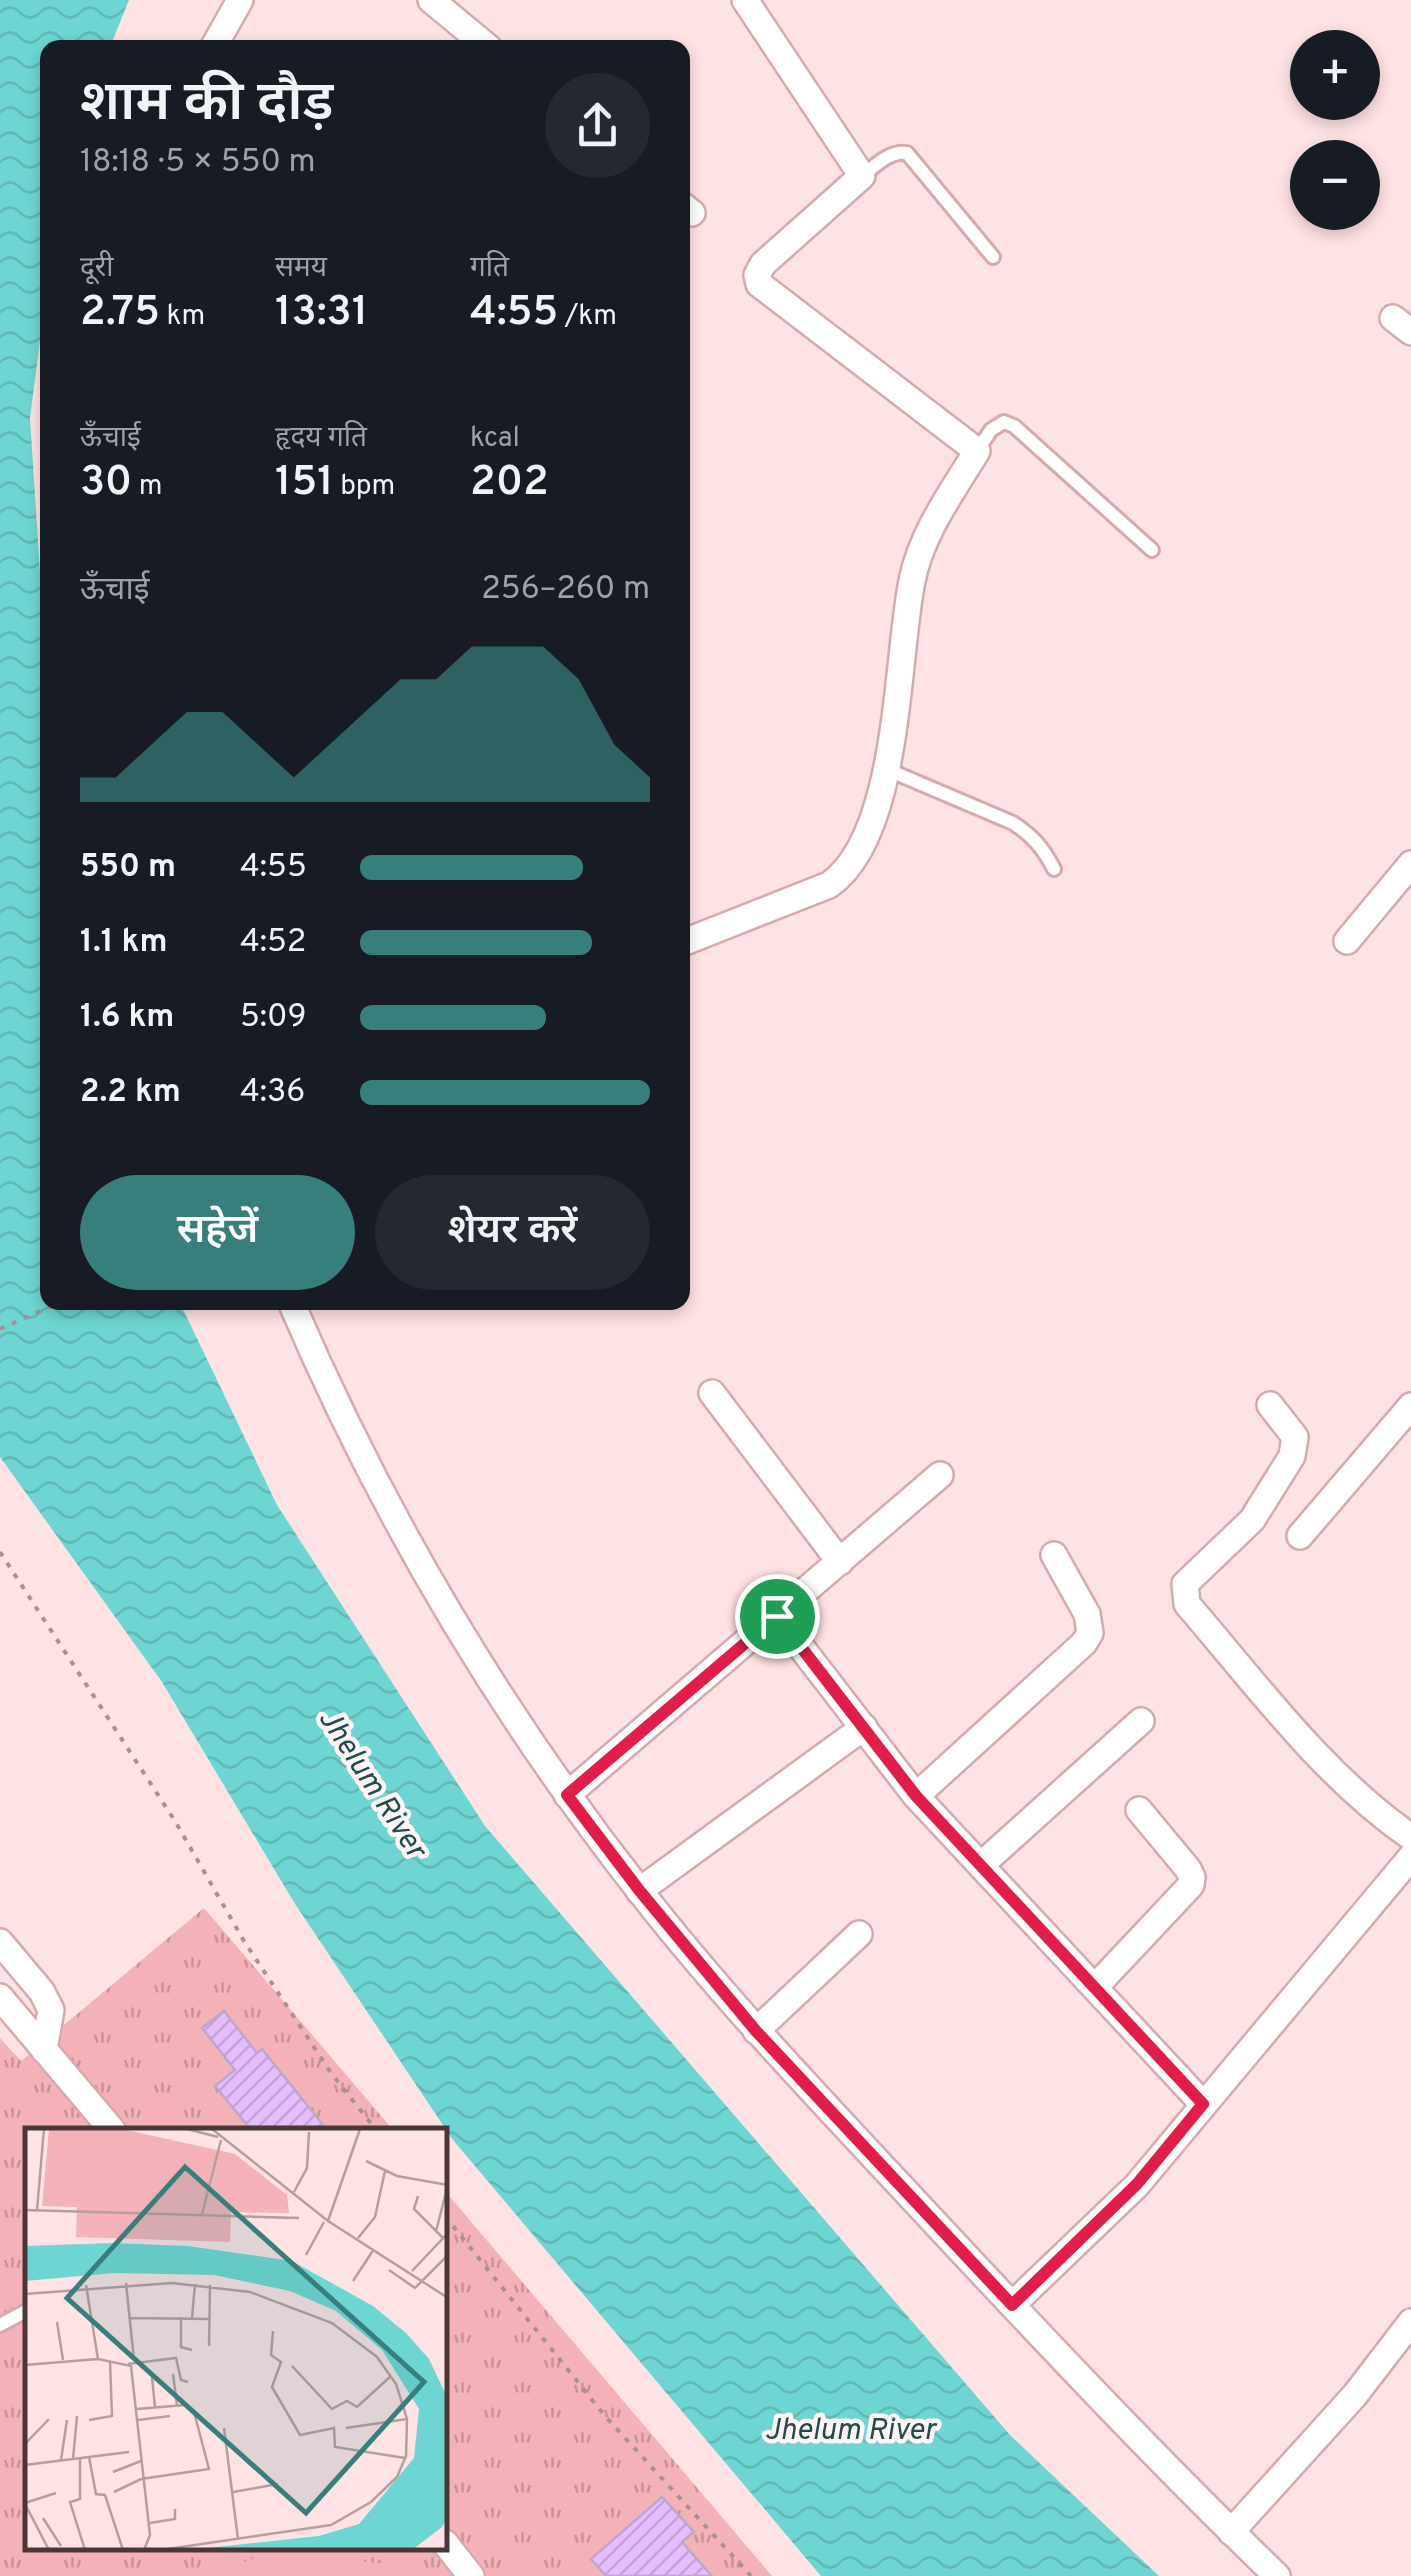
<!DOCTYPE html>
<html lang="hi">
<head>
<meta charset="utf-8">
<style>
	:root { --surface:#171b24; --page:#242831; --text:#f1f3f6; --muted:#9ea1a6; --accent:#377f7d }
	body { margin:0; font-family:Overpass,"Noto Sans Devanagari",sans-serif; background:var(--page); color:var(--text); height:100vh; display:flex; flex-direction:column; font-size:38px; white-space:nowrap }
	* { box-sizing:border-box; margin:0 }
	p { font-size:32px; color:var(--muted) }
	.icon { flex:none; width:55px; height:55px; fill:none; stroke:currentColor; stroke-width:2; stroke-linecap:round; stroke-linejoin:round }
	.map { position:relative; flex:1; overflow:hidden }
	.drawer { position:absolute; left:40px; top:40px; width:650px; height:1270px; display:flex; flex-direction:column; background:var(--surface); border-radius:20px; box-shadow:0 5px 15px #0003 }
	.drawer>* { flex:none }
	.fabs { position:absolute; left:1290px; top:30px; display:grid; gap:20px }
	.fabs a { display:grid; place-items:center; width:90px; height:90px; border-radius:50%; background:var(--surface); box-shadow:0 5px 15px #0003; font-size:50px }
	.pin { position:absolute; display:grid; place-items:center; width:85px; height:85px; color:#fff; margin:-42px; border:5px solid #fff; border-radius:50%; box-shadow:0 2px 10px #0007 }
	.round { display:grid; place-items:center; flex:none; width:105px; height:105px; border-radius:52px; background:var(--page) }
	.overview { display:flex; align-items:center; justify-content:space-between; height:170px; padding:0 40px }
	h1 { font-size:55px; font-weight:600; line-height:75px }
	.figures { display:grid; grid-template-columns:repeat(3,1fr); gap:15px; height:170px; padding:10px 40px }
	.figures div { display:grid; align-content:center }
	.figures b { font-size:42px; font-weight:600 }
	.figures small { font-size:28px; font-weight:400 }
	.figures p { font-size:28px }
	.chart { height:280px; padding:20px 40px }
	.chart p { display:flex; justify-content:space-between }
	.chart svg { width:100%; height:180px; margin-top:10px; fill:var(--accent); opacity:.7 }
	.action { display:flex; gap:20px; margin-top:auto; padding:20px 40px }
	.action a { flex:1; height:115px; border-radius:60px; background:var(--accent); color:#fff; font-size:40px; font-weight:600; line-height:115px; text-align:center }
	.action a+a { background:var(--page); color:var(--text) }
	ul { padding:0 40px; list-style:none; font-size:32px }
	li { display:grid; grid-template-columns:160px 120px 1fr; align-items:center; height:75px }
	li i { height:25px; border-radius:12px; background:var(--accent) }
	.map>svg:first-child { display:block }
</style>
</head>
<body>
<div class="map">
<svg width="1411" height="2576" viewBox="0 0 1411 2576">
	<defs>
		<pattern id="grass-tufts" width="24" height="20" patternUnits="userSpaceOnUse" patternTransform="scale(2.5)"><rect width="24" height="20" fill="#f4b2b8"/><path d="M3 7l-1-3M5 7V3M7 7l1-3M15 17l-1-3M17 17v-4M19 17l1-3" fill="none" stroke="#c89297"/></pattern>
		<pattern id="water-waves" width="16" height="10" patternUnits="userSpaceOnUse" patternTransform="scale(2.5)"><rect width="16" height="10" fill="#6ed6d2"/><path d="M0 5q4-4 8 0t8 0" fill="none" stroke="#61b8b5"/></pattern>
		<pattern id="building-hatch" width="6" height="6" patternUnits="userSpaceOnUse" patternTransform="scale(2.5)"><rect width="6" height="6" fill="#e5bcfc"/><path d="M-1 1l2-2M0 6l6-6M5 7l2-2" fill="none" stroke="#c6a2d9"/></pattern>
	</defs>
	<rect width="100%" height="100%" fill="#ffe2e4"/>
	<path fill="url(#grass-tufts)" d="M204 1908 394 2131H28V2548H445V2191L772 2576H0V2038L21 2061Z"/>
	<path fill="#f4b2b8" d="M271 2554 379 2563 410 2576H191Z"/>
	<path fill="url(#water-waves)" d="M0 0H129L110 47 48 48V278L30 418 47 681 48 1302 180 1303 277 1505 485 1826 1010 2435 1159 2576H821L453 2140 295 1904 162 1682 0 1457Z"/>
	<path fill="url(#building-hatch)" stroke="#bda7ca" stroke-width="2.5" d="M224 2011 257 2053 262 2049 328 2131H252L215 2086 235 2070 202 2028Z
		M662 2497 694 2532 682 2542 712 2576H606L591 2559Z"/>
	<g fill="none" stroke-linecap="round" stroke-linejoin="round">
		<g stroke="#d6a9ad" stroke-width="18">
			<path id="service" d="M862 176C875 166 890 150 907 153L993 257
				M977 451 991 430 1004 422 1014 426 1152 550
				M886 769 1013 823C1033 836 1043 848 1054 869
				M0 2325 28 2310"/>
		</g>
		<g stroke="#d6a9ad" stroke-width="30">
			<path id="minor" d="M431 0 489 48
				M213 48 240 0
				M682 205 692 213
				M1393 318 1411 332
				M1347 941 1411 864
				M682 943 829 885C900 836 896 659 912 581 921 534 952 492 977 451L759 284 757 275 763 264 862 176 745 0
				M291 1302C381 1512 498 1710 639 1890 731 2008 835 2115 937 2225 1048 2344 1160 2463 1277 2576
				M712 1393 840 1562
				M1270 1405 1295 1437 1292 1456 1252 1520 1185 1584 1187 1604C1256 1684 1323 1776 1411 1837
				M1300 1536 1411 1406
				M777 1616 916 1796 1203 2104
				M567 1795 940 1475
				M916 1796 1084 1643 1090 1633 1087 1614 1054 1555
				M981 1865 1141 1721
				M639 1891 864 1727
				M0 1942 42 1992 51 2010 44 2050
				M1096 1986 1191 1885 1192 1877 1188 1869 1139 1810
				M0 1997 113 2131
				M756 2031 859 1934
				M1012 2305 1137 2185 1411 1857
				M1231 2532 1355 2395 1411 2322
				M445 2543 471 2576"/>
		</g>
		<path stroke="#a99192" stroke-width="4" stroke-dasharray="5 8" stroke-linecap="butt" d="M0 1329 60 1302
			M0 1552 175 1821 244 1941 331 2073 377 2131
			M445 2216 605 2416 751 2576"/>
		<use href="#service" stroke="#fff" stroke-width="12"/>
		<use href="#minor" stroke="#fff" stroke-width="25"/>
	</g>
	<g fill="none" stroke-linecap="round" stroke-linejoin="round">
		<g stroke="#fff" stroke-width="20">
			<path id="route" d="M777 1616 916 1796 1203 2104 1137 2184 1012 2305 756 2031 639 1890 567 1795Z"/>
		</g>
		<use href="#route" stroke="#e11d48" stroke-width="12"/>
	</g>
	<g text-anchor="middle" stroke-width="9" stroke-linejoin="round" paint-order="stroke">
		<g font-size="30" font-style="italic" fill="#1e4d4c" stroke="#fef4f5">
			<text transform="translate(373 1783) rotate(57)" y="10">Jhelum River</text>
			<text x="850" y="2439">Jhelum River</text>
		</g>
	</g>
	<g transform="translate(25 2128)">
		<rect width="422" height="422" fill="#ffe2e4"/>
		<path d="M24 1H97L210 26 262 67 264 85 206 84 205 114 51 109 52 79 17 78Z" fill="#f4b2b8"/>
		<path d="M70 44a38 38 0 1 1 76 0a38 38 0 1 1-76 0Z" fill="#f4b2b8"/>
		<path d="M86 115 163 118 267 133 348 178 381 205 404 231 422 269V391L417 399 387 422H163L294 408 334 396 389 330 394 281 357 222 311 183 265 163 189 147 89 145 0 153V118Z" fill="#6ed6d2"/>
		<path fill="none" stroke="#b69e9f" stroke-width="2.5" d="M162 1 193 9M187 1 303 93 423 170M341 33 372 48 423 57M269 64 282 40 284 4M393 68 389 81 419 111M0 82 274 90M12 82 19 1M177 86 196 12M205 88 265 90M303 93 335 1M411 103 423 57M333 110 350 89 360 43M281 127 299 94M364 142 390 160 423 127M387 143 423 105M328 153 349 121M101 155 109 232M61 157 73 231M0 166 147 155 225 164 307 195 352 229 371 256 382 291 381 328 372 349 346 374 306 397 136 422M156 189V219L167 222M104 190 184 191M167 190 170 156M32 194 38 232M248 203 246 227 256 234 247 259 275 307 309 300 310 319 380 330M184 218 185 157M103 236 151 230 156 252 163 254M0 237 73 231 106 238 125 407 119 422M267 238 307 281 322 273 332 279 366 248M148 246 152 277M127 249 130 279M112 281 160 277M64 292 87 288 85 233M113 292 145 288M199 300 213 411M321 300 382 291M0 316 24 291M64 329 71 366 80 367 98 422M55 330V371L45 374 60 422M48 331 52 288M36 332 42 292M0 337 104 324M88 344 116 333M89 364 116 351 184 341 169 284M208 364 253 356M0 375 31 365M0 376 24 422M18 390 36 418M125 395 150 391V381"/>
		<path fill="#377f7d" fill-opacity="0.15" stroke="#377f7d" stroke-width="5" d="M160 39 399 254 281 385 42 170Z"/>
		<rect width="422" height="422" fill="none" stroke="#493738" stroke-width="5"/>
	</g>
</svg>
<div class="fabs">
<a>+</a>
<a>−</a>
</div>
<div class="pin" style="left:777px;top:1616px;background:#1e9e55"><svg class="icon" aria-label="arrive" viewBox="0 0 24 24"><path d="M6 21V4h12l-3 4 3 4H6"/></svg></div>
<section class="drawer">
<div class="overview"><div><h1>शाम की दौड़</h1><p>18:18 · 5 × 550 m</p></div><a class="round"><svg class="icon" aria-label="share" viewBox="0 0 24 24"><path d="M12 15V3M7 8l5-5 5 5M5 13v7h14v-7"/></svg></a></div>
<div class="figures">
<div><p>दूरी</p><b>2.75<small> km</small></b></div>
<div><p>समय</p><b>13:31</b></div>
<div><p>गति</p><b>4:55<small> /km</small></b></div>
</div>
<div class="figures">
<div><p>ऊँचाई</p><b>30<small> m</small></b></div>
<div><p>हृदय गति</p><b>151<small> bpm</small></b></div>
<div><p>kcal</p><b>202</b></div>
</div>
<div class="chart"><p><span>ऊँचाई</span>256–260 m</p>
<svg viewBox="0 0 160 44" preserveAspectRatio="none"><path d="M0 44V38L10 38L20 30L30 22L40 22L50 30L60 38L70 30L80 22L90 14L100 14L110 6L120 6L130 6L140 14L150 30L160 38V44z"/></svg>
</div>
<ul>
<li><b>550 m</b>4:55<i style="width:77%"></i></li>
<li><b>1.1 km</b>4:52<i style="width:80%"></i></li>
<li><b>1.6 km</b>5:09<i style="width:64%"></i></li>
<li><b>2.2 km</b>4:36<i style="width:100%"></i></li>
</ul>
<div class="action"><a>सहेजें</a><a>शेयर करें</a></div>
</section>
</div>
</body>
</html>
